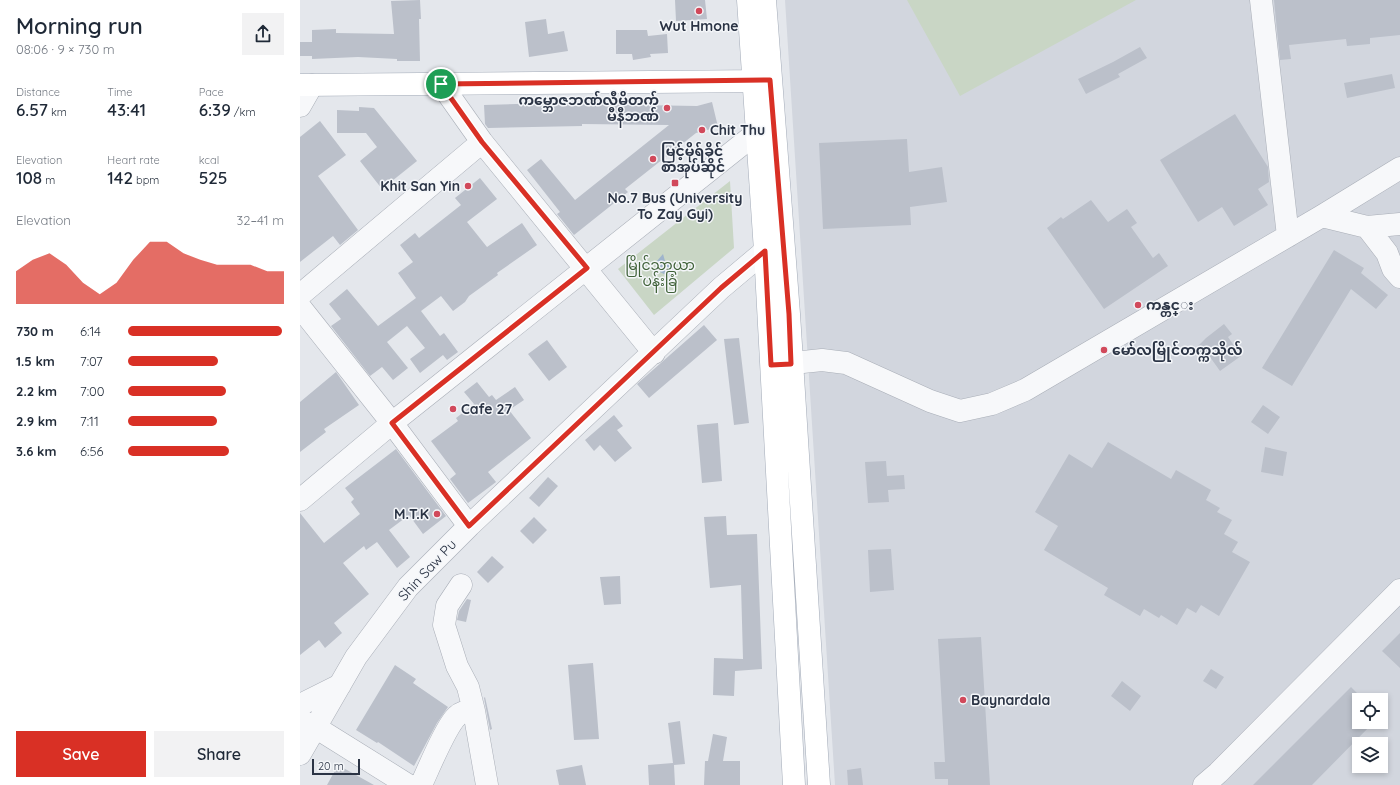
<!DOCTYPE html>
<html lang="en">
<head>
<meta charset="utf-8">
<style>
	:root { --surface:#fff; --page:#f2f2f3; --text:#1f2937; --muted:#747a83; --accent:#d93025 }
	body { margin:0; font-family:Quicksand,"Noto Sans Myanmar",sans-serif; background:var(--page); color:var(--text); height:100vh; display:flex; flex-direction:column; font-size:15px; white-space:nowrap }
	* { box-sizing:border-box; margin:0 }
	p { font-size:13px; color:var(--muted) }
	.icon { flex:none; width:22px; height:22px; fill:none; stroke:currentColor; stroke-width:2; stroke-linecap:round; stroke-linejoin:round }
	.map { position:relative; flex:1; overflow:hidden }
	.details { display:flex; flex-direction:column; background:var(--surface); width:300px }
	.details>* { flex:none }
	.tools { position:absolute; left:1052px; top:693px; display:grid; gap:8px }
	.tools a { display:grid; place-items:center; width:36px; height:36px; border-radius:0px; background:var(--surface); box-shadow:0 2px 6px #0003; font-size:20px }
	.scale { position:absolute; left:12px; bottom:10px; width:48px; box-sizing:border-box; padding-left:4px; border:2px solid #2b3445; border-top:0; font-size:11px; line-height:14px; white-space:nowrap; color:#2b3445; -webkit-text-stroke:3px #f4f6f9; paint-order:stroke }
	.pin { position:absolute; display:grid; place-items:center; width:34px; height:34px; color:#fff; margin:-17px; border:2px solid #fff; border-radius:50%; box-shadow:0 1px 4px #0007 }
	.round { display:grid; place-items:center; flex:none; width:42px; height:42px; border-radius:0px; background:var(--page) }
	.head { display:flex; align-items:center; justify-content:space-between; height:68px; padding:0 16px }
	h1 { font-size:22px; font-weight:600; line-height:30px }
	.metrics { display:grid; grid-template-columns:repeat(3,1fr); gap:6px; height:68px; padding:4px 16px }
	.metrics div { display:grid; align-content:center }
	.metrics b { font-size:17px; font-weight:600 }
	.metrics small { font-size:11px; font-weight:400 }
	.metrics p { font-size:11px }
	.chart { height:112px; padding:8px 16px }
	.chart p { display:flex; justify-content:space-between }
	.chart svg { width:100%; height:72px; margin-top:4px; fill:var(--accent); opacity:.7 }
	.action { display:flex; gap:8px; margin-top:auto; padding:8px 16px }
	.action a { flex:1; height:46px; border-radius:0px; background:var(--accent); color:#fff; font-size:16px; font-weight:600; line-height:46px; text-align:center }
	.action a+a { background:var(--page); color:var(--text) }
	ul { padding:0 16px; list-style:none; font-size:13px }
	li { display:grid; grid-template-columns:64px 48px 1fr; align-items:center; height:30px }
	li i { height:10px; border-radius:5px; background:var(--accent) }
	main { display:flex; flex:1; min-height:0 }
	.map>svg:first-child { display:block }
</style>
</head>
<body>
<main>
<section class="details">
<div class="head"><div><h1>Morning run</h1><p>08:06 · 9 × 730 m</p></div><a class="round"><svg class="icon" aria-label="share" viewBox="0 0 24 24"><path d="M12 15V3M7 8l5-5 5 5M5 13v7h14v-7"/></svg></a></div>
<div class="metrics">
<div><p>Distance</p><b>6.57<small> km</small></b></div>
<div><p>Time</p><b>43:41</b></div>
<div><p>Pace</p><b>6:39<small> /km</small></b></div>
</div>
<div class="metrics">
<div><p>Elevation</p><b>108<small> m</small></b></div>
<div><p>Heart rate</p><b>142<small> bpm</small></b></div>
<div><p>kcal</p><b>525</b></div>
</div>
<div class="chart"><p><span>Elevation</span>32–41 m</p>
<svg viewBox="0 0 160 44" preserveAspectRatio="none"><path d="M0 44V24L10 17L20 13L30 20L40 31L50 38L60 31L70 17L80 6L90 6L100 13L110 17L120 20L130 20L140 20L150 24L160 24V44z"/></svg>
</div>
<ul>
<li><b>730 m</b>6:14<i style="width:99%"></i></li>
<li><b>1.5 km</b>7:07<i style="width:58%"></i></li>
<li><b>2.2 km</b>7:00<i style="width:63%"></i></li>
<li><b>2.9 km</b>7:11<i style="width:57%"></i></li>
<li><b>3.6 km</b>6:56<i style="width:65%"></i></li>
</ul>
<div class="action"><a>Save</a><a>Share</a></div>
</section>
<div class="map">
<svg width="1100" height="785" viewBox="0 0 1100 785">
	<rect width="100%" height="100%" fill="#e4e7ec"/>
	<path fill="#d2d6de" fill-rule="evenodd" d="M485 0H1100V785H535ZM1059 700H1081V722H1059ZM1059 744H1081V766H1059Z"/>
	<path fill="#c9d6c5" d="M607 0H836L660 96Z
		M430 181 434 248 354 315 318 269Z"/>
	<path fill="#9fb4cc" d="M363 254 365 261 374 269V276L372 278 360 272 359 264 352 261H357Z"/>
	<path fill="#bbc0ca" d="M120 0 121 19H119L120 61H97V59L58 57 12 59V56H0V42H12V30L36 29V33L94 34 91 1Z
		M375 0H405L407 19 376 21Z
		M974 0H1100V35L1070 38V44L1047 46 1046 39 989 45 991 59 980 60Z
		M246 19 248 34 264 31 268 51 229 57 225 22Z
		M316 30H347L348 36 367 34 368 53 350 54 351 57 333 60 332 54H316Z
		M840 47 847 58 818 74 820 77 786 94 778 79 813 62Z
		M1092 74 1095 88 1047 98 1044 83Z
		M281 102V104L397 106 412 102 418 127 396 133 325 189 328 192 274 235 257 214 260 212 227 170 241 159 275 200 369 125 282 124V126L188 128 185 124 184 105Z
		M59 107 74 108 117 161 82 189 60 161 77 147 66 133H37V110L59 111Z
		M935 114 968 167 969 182 958 189 968 205 934 226 922 207 898 222 860 160Z
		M20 121 46 155 18 176 58 230 40 245 33 236 0 262V137Z
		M607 139 609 172 642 167 647 202 610 207 611 225 523 229 519 143Z
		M180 178 197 199 167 222 187 247 222 223 237 245 197 273 198 275 169 296 165 302 153 311 141 296 121 311 140 336 144 333 158 352 147 360 143 355 120 373 110 359 125 348 107 326 87 342 108 368 93 380 82 367 70 376 31 326 41 319 29 304 47 289 78 326 116 298 98 273 113 262 100 245 115 233 119 238 161 205 155 198Z
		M791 200 808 222 827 209 837 223 831 227 853 258 859 253 868 266 804 309 747 228 761 217 763 219Z
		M1034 250 1064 268 1061 273 1088 295 1076 309 1051 289 992 386 962 368Z
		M924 324 932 334 928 337 941 356 920 371 910 357 904 362 893 351 906 338Z
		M404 325 417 340 349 398 337 384Z
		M439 338 449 423 434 425 424 339Z
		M247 340 267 367 249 381 228 354Z
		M36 372 59 405 24 429 26 432 0 452V402Z
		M177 382 189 397 192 395 196 400 215 387 224 400 209 410 231 438 188 472 196 482 168 503 150 479 156 474 131 441 158 421 156 418 174 404 164 392Z
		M963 405 980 417 968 434 951 422Z
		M314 415 323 426 317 430 332 448 315 462 300 445 294 451 285 440Z
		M418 423 422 481 402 483 397 425Z
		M808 442 871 479 876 470 911 490 906 500 920 508 917 512 932 520 924 534 938 542 932 552 950 562 919 616 901 605 896 613 887 608 877 625 861 615 859 618 844 609 840 616 804 595 808 588 744 550 758 526 735 512 769 454 792 468Z
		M965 447 987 452 983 476 961 472Z
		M96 449 146 516 123 534 109 515 89 530 110 557 97 568 77 542 66 550 64 546 43 563 69 594 34 623 42 633 25 648 19 640 0 655V513L24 543 60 514 51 502 54 499 45 488Z
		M586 461 587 476 604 475 605 489 588 490 589 502 568 503 565 462Z
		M248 477 258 486 239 507 229 498Z
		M426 516 427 535 457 534 462 669 435 671 434 696 413 695 414 658 443 659 441 585 410 588 404 517Z
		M234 517 247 530 233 544 220 531Z
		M591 549 594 590 570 592 568 550Z
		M192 556 204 567 188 583 177 572Z
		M320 576 321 604 304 605 300 577Z
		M167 599 171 600 166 622 157 620 159 611Z
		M1100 633V668L1082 651Z
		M681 637 690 785H648V779H635L634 762H645L638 639Z
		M293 663 299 739 274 740 268 665Z
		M95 665 116 679 113 683 148 707 137 723 114 766 78 742 77 743 56 730Z
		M911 669 924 677 916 689 903 681Z
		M822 681 841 696 830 711 811 696Z
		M1051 687 1064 700H1059V722H1074L1012 785H953Z
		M185 697 192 729 190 730 184 698Z
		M380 721 385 764 374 765 375 785H349L348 765 373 763 368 723Z
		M413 734 427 737 423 761H440V785H404L405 761H408Z
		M38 765 74 785H27Z
		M282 765 286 785H259L256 770Z
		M561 768 563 785H548L547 770Z"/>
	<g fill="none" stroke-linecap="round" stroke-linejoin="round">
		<g stroke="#a9aeb7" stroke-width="23">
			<path id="minor" d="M961 0 988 236
				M141 84 182 142 354 353
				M0 106 12 85
				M1022 216 1067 227 1100 224
				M1067 227 1087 253 1093 269 1100 277
				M0 295 182 142
				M0 307 92 423 169 526
				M474 365 522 360 546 363 630 401 660 411 692 404 725 390 1022 216 1100 168
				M0 500 92 423 455 134 473 130
				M161 585 147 606 144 625 157 666 168 687 174 711 187 785
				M0 705 40 685
				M0 720 15 727 108 785
				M0 754 56 657 108 587 169 526 421 288 465 251
				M121 785C128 770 146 726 157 716 161 712 168 711 174 711
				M904 785 918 773 1100 590"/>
		</g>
		<g stroke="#a3abb8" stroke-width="23">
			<path id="major" d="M448 0 465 251 494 785
				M465 0 489 314 519 785
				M0 85 467 81"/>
		</g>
		<use href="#minor" stroke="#f7f8fa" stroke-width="22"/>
		<use href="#major" stroke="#fff" stroke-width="22"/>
	</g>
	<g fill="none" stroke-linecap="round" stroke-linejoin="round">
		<g stroke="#fff" stroke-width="8">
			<path id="route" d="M470 80 489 314 491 364 471 365 465 251 421 288 169 526 92 423 287 268 182 142 141 84Z"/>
		</g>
		<use href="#route" stroke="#d93025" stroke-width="5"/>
	</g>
	<g fill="#d1495b" stroke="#f4f6f9" stroke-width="1.5">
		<circle cx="399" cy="11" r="4"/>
		<circle cx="367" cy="108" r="4"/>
		<circle cx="402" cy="130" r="4"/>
		<circle cx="353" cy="159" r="4"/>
		<rect x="371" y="179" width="8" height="8" rx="2"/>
		<circle cx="168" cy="186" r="4"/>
		<circle cx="838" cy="305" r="4"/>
		<circle cx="804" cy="350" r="4"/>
		<circle cx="153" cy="409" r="4"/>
		<circle cx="137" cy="514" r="4"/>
		<circle cx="663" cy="700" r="4"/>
	</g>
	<g text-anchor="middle" stroke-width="3" stroke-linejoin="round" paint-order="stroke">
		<g font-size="14" font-weight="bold" fill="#2b3445" stroke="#f4f6f9" text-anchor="start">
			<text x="399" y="31" text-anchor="middle">Wut Hmone</text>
			<text x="359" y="105" text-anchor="end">ကမ္ဘောဇဘဏ်လီမိတက်<tspan x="359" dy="16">မီနီဘဏ်</tspan></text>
			<text x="410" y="135">Chit Thu</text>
			<text x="361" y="156">မြင့်မိုရ်ခိုင်<tspan x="361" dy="16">စာအုပ်ဆိုင်</tspan></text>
			<text x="160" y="191" text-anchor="end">Khit San Yin</text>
			<text x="375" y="203" text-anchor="middle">No.7 Bus (University<tspan x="375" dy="16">To Zay Gyi)</tspan></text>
			<text x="846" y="310">ကန္တင္း</text>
			<text x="812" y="355">မော်လမြိုင်တက္ကသိုလ်</text>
			<text x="161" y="414">Cafe 27</text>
			<text x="129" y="519" text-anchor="end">M.T.K</text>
			<text x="671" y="705">Baynardala</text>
		</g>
		<g font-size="14" fill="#3f6138" stroke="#f4f6f9">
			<text x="360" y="270">မြိုင်သာယာ<tspan x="360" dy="16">ပန်းခြံ</tspan></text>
		</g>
		<g font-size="14" fill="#2b3445" stroke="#f4f6f9">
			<text transform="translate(127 570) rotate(-47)" y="5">Shin Saw Pu</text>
		</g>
	</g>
</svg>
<div class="tools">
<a><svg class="icon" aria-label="locate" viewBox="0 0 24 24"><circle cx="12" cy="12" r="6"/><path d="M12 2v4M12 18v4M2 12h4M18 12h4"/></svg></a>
<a><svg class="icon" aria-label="layers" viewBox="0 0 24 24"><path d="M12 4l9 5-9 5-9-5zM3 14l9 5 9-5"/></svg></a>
</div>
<div class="scale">20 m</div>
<div class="pin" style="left:141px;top:84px;background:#1e9e55"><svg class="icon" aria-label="arrive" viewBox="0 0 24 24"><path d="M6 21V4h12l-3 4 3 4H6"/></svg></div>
</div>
</main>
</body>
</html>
